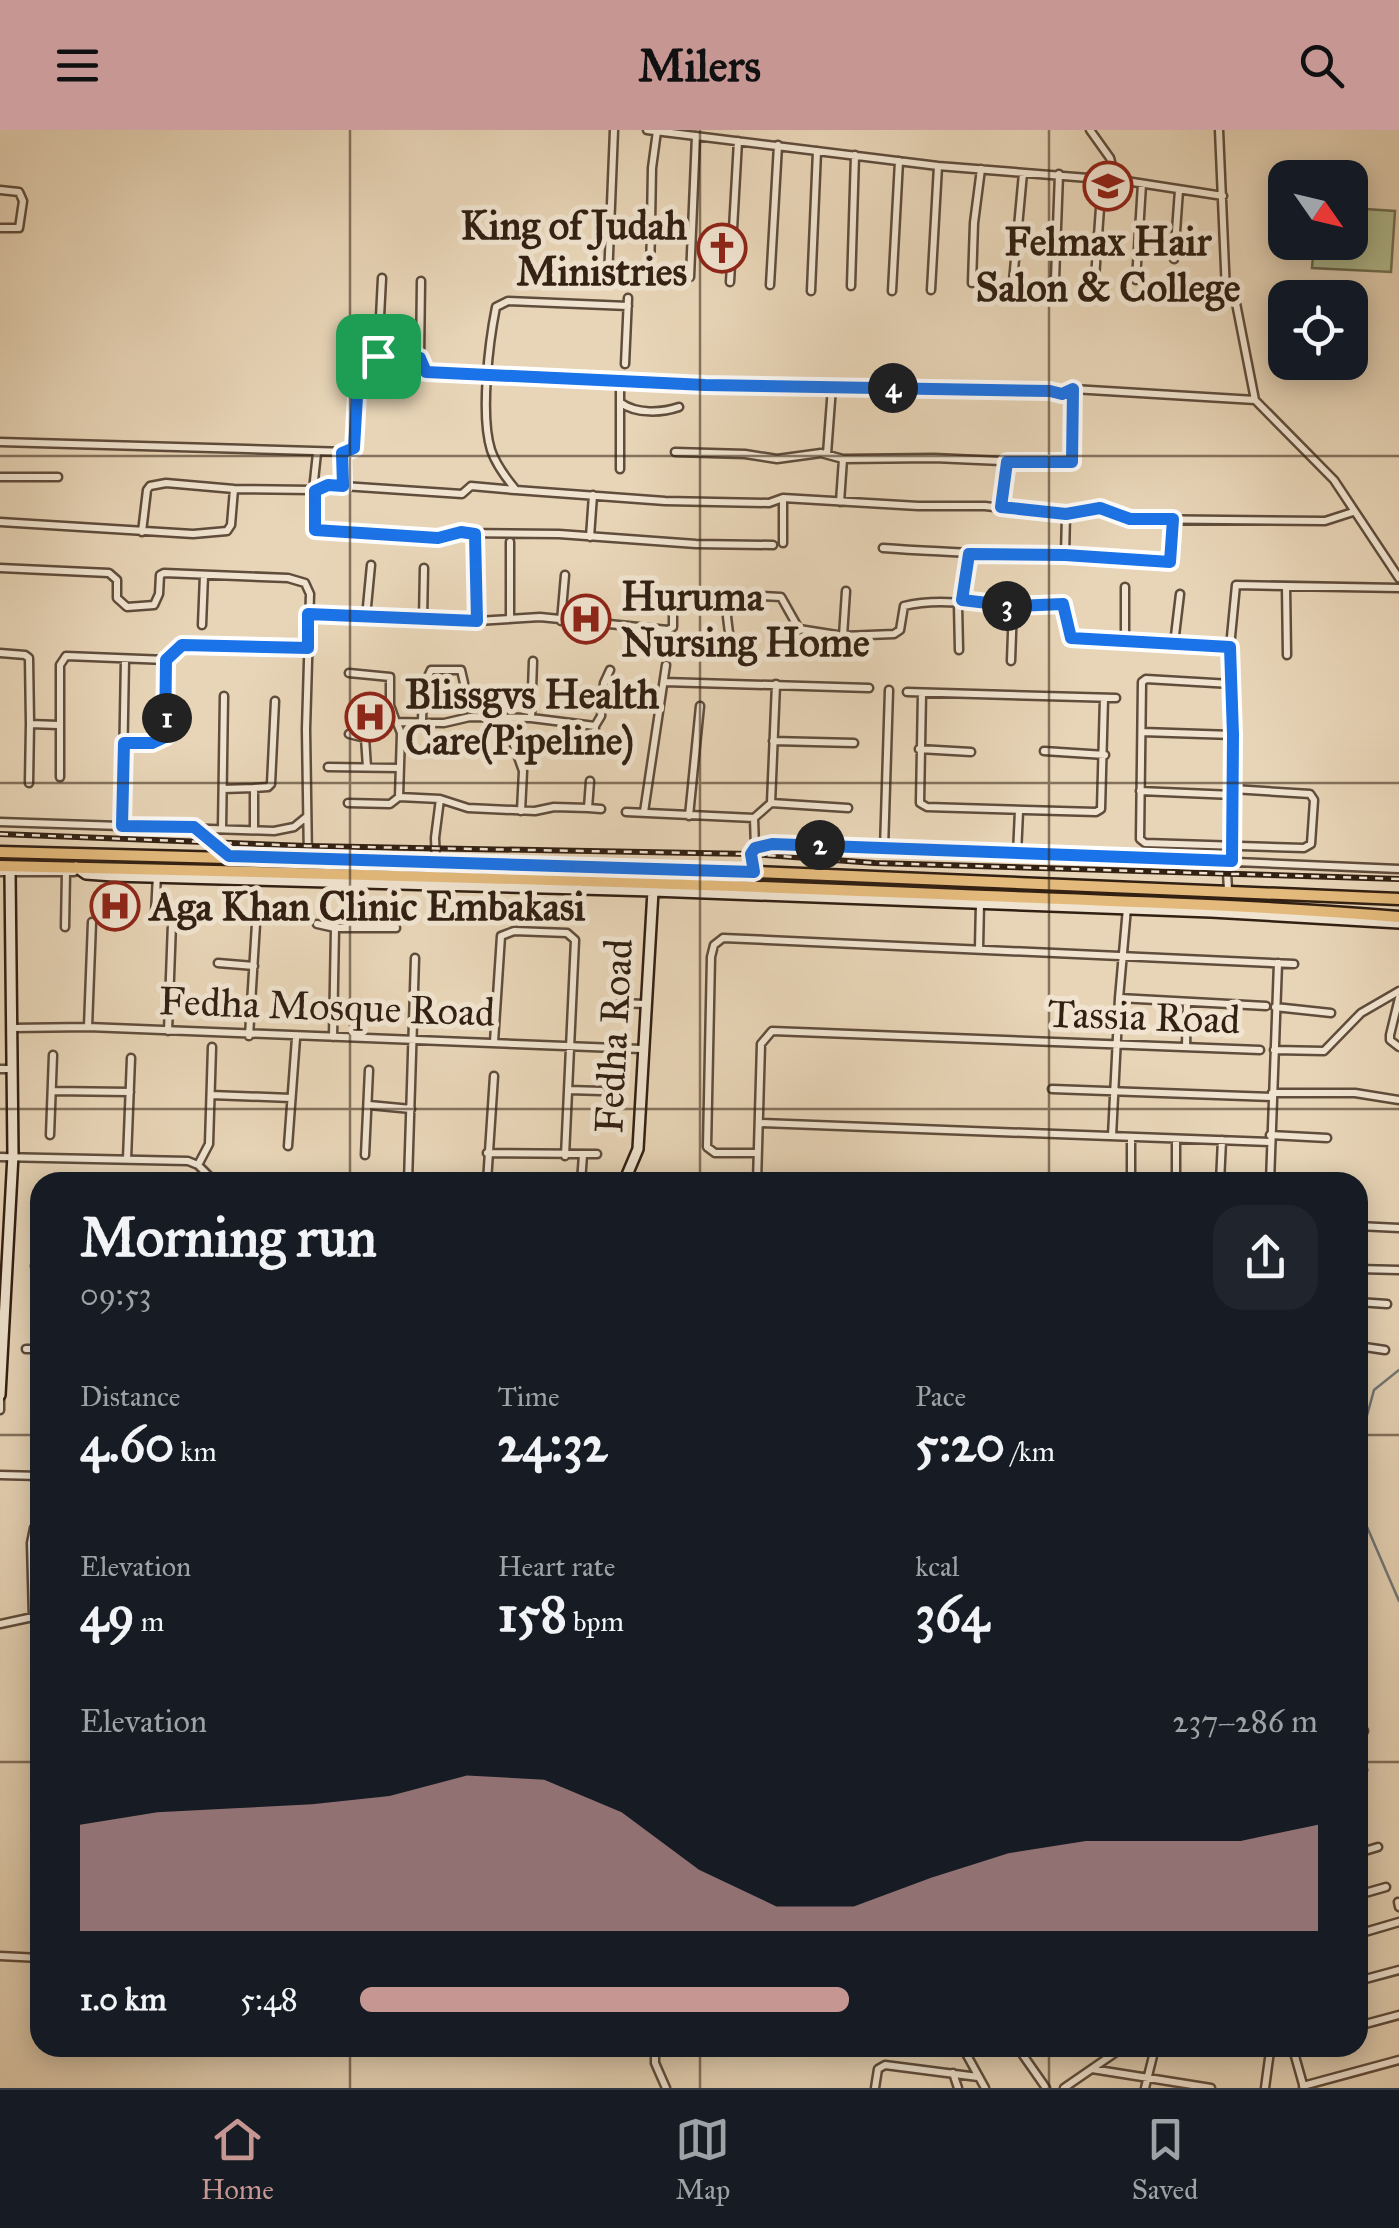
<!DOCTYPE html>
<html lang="en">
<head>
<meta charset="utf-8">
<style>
	:root { --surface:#171b24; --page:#20242c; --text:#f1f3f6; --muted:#9ea1a6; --line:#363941; --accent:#c59692 }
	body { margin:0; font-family:"IM FELL Great Primer",serif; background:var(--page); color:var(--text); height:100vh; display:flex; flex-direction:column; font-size:38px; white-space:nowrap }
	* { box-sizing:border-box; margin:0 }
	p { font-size:32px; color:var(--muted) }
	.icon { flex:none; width:55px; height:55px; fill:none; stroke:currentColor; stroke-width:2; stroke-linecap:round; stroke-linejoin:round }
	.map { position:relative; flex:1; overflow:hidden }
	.drawer { position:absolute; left:30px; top:1042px; width:1338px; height:885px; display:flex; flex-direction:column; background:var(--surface); border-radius:30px; box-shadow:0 5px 25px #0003 }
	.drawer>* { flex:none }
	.needle { width:65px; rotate:124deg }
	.tools { position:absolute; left:1268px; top:30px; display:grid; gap:20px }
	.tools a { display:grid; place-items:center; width:100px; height:100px; border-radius:20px; background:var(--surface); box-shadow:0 5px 25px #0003; font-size:50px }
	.pin { position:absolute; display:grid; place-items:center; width:85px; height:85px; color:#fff; margin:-42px; border-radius:20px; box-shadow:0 5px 15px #0006 }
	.km { position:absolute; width:50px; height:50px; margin:-25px; border-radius:50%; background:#222; color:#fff; font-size:28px; line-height:50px; text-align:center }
	.round { display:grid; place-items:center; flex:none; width:105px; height:105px; border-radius:30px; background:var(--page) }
	.overview { display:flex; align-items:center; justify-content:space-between; height:170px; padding:0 50px }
	h1 { font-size:55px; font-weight:700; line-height:75px }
	.figures { display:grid; grid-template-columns:repeat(3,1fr); gap:15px; height:170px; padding:10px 50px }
	.figures div { display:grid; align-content:center }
	.figures b { font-size:50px; font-weight:700 }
	.figures small { font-size:28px; font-weight:400 }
	.figures p { font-size:28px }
	.chart { height:280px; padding:20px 50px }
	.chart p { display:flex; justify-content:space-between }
	.chart svg { width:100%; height:180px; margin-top:10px; fill:var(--accent); opacity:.7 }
	ul { padding:0 50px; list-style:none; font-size:32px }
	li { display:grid; grid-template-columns:160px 120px 1fr; align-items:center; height:75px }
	li i { height:25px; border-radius:12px; background:var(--accent) }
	header { display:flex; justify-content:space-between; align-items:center; height:130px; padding:0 50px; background:var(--accent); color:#111; font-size:45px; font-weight:700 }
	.menu { display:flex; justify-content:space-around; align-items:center; height:140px; border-top:2px solid var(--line); background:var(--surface); font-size:28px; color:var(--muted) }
	.menu a { display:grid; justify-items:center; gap:5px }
	.menu .current { color:var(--accent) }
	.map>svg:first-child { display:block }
</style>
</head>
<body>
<header><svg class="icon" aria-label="menu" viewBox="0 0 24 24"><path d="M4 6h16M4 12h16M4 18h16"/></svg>Milers<svg class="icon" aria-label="search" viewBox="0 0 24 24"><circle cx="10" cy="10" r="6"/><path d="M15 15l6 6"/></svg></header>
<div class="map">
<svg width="1399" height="1958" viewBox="0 0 1399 1958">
	<rect width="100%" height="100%" fill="#e8d5b7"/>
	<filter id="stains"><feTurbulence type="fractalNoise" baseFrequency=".002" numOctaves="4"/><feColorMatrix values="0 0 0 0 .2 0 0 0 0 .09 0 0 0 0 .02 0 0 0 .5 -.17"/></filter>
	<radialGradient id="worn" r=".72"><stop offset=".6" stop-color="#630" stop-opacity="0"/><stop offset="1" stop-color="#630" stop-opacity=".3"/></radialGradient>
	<path fill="#b3be90" stroke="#726f52" stroke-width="2.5" d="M1350 78 1395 81 1391 142 1312 138 1314 113 1350 112Z"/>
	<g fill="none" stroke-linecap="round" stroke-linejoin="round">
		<path stroke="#737978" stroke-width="2.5" d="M1358 1318 1374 1260 1399 1240
			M1358 1376 1399 1471"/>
		<g stroke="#604d3c" stroke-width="11">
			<path id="street" d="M647 0 938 36 1126 51 1223 66
				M1090 0 1110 28 1116 51
				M1219 0 1226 162 1234 163 1255 270
				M0 60 19 62 23 71 19 98H0
				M1174 129 1179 60
				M690 147 696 6
				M608 149 614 0
				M650 149 652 38 657 1
				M1055 150 1059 44
				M1136 150 1142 54
				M421 151 420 228 426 241
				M730 152 738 11
				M972 153 974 93 981 39
				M770 155 778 15
				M851 156 855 25
				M931 160 938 36
				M811 161 817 21
				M892 161 899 31
				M1012 162 1023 43
				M1094 162 1102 50
				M628 176 508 171 496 177C489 212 480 285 491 320 496 335 506 348 516 360L665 371 769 373 783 368 918 376H985L1066 385 1100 379 1130 389 1325 391 1353 382
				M378 226 420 228
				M625 234 628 168
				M368 242 487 243 705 255 1050 261 1062 264 1073 259 1255 270 1334 350 1399 448
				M621 273C636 284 662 283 679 277
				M0 312 348 322 355 318 358 249 368 242 369 229 378 226 382 148
				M675 322 745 324 777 329 821 323 843 329 934 328 1069 334 1072 331 1073 259
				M342 323 343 356
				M827 324 832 257
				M620 339V250
				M0 347H58
				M313 360 317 323
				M315 361 328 355 462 364 471 356 515 360
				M840 372 843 329
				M1001 377 1007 332
				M0 392 193 404 227 401 231 395 234 359
				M142 402 147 360 150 356 166 353 234 359 313 360 317 364 315 400 320 403 438 408 461 403 559 404 696 414 773 415
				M475 404 477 491
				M590 407 593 365
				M510 412V489
				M783 413V368
				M883 418C978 425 1074 425 1169 433L1173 389
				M1065 425 1066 385
				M0 438 109 443 117 450V468L127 477 154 475 159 464 160 445 164 443 288 448 305 453 310 464 306 599 308 729
				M1286 456 1287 525
				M308 484 477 491 540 487 668 500 673 497V470L691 462 781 467 799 499 843 506 894 504 900 500 904 476C941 467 977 476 1015 476 1031 476 1047 474 1063 474L1071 508 1230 517 1236 455 1399 458
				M366 487 371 435
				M423 490 424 438
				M561 491 565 445
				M202 495 204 445
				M843 506 846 461
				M1125 510V457
				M730 511 727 487 730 464
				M1174 514 1180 464
				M959 520 958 475 962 470 969 424
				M0 523 25 525 29 528 30 594 58 595
				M1011 531 1013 476
				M349 543 390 547V575L396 592 444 593 470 587 531 588 595 596
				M664 552 869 558
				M1231 554 1146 549 1142 552 1140 709 1145 713 1304 718 1311 714 1314 670 1310 664 1233 659
				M907 562 1116 568
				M922 563 920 673 927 677 1096 682 1101 679 1104 568
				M513 588 512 610 523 641 521 681
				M531 588 533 531
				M422 591 423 557 431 540H461L464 553
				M397 593 401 603 399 667
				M1142 602 1233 605
				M349 604 365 608 367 637
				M773 611 854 613
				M124 613H152L165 607 167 530
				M919 619 971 622
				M1044 621 1105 625
				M594 623 595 596 601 586 604 553 610 540
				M328 637 399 638
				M60 647V535L66 526 167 530 187 514 308 518
				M29 653 30 594
				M254 658 268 657 271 654 275 571
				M223 659 254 658V700
				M1140 661 1233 665
				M348 673 390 674 399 667 440 669 468 678 535 681 554 677 588 678 590 651
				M771 673 848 678
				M588 678 601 679
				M626 682 754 688
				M644 682 666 535
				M689 686 700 576
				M0 692 274 701 294 697 305 688
				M122 696 125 529
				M195 698 227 725
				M222 699 224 566
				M755 718 772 714 858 716 1399 739
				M884 719 889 560
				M1017 724 1019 681
				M436 732 435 708 440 669
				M0 742H74
				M754 742 751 724 755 718 754 688 771 673 776 554
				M157 745 155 784 172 793 168 901
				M1228 760 1227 742 1233 722 1230 517
				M317 794 335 798
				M65 797 66 743
				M979 818 980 773
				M218 833 254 836
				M1119 868 1266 876
				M1399 868 1390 905V910L1399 917
				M619 873 645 874
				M1275 877 1331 883
				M88 897 92 792
				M12 898 88 897 641 919
				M249 906 256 794
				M333 907 335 798H396
				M494 912 501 806 514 801 567 803 575 810 565 1026
				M1186 917 1187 872
				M1274 920 1324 921 1361 883 1399 861
				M0 939H10
				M1052 959 1272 967
				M569 960 601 961
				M52 961 130 962
				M1272 963H1355L1399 970
				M211 965 291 968
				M369 975 411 979
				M759 993 1270 1012
				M50 1005 53 925
				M1270 1005 1327 1008
				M1112 1006 1119 868 1127 778
				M1131 1008V1052
				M288 1016 296 908
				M487 1023 597 1024
				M757 1023H715L707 1017 711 827 714 815 723 808 1294 834
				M365 1025 369 940
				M0 1027 188 1031 198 1035 215 1052
				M127 1029 131 928
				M198 1035 209 1014 212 917
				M1270 1048 1325 1049
				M408 1052 415 828
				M487 1052 494 946
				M581 1052 583 1025
				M757 1052 761 914 772 901 1260 920
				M1176 1052V1009
				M1220 1052 1222 1010
				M1270 1052 1278 833
				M1358 1096 1399 1098
				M35 1136H40
				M1358 1139 1399 1140
				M1358 1172 1387 1174
				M1358 1216 1385 1220
				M26 1219H40
				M1358 1260H1362
				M0 1265V1280
				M0 1345 40 1346
				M0 1494 33 1487 31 1413 34 1398 40 1394
				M1358 1602 1364 1601
				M1358 1641 1363 1640
				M1358 1680 1359 1679
				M1358 1723 1378 1717
				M1358 1765 1386 1757
				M1398 1772 1399 1777
				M1358 1804 1399 1792
				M0 1826 40 1828
				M1358 1851 1399 1840
				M1358 1896 1399 1885
				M655 1918V1933L666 1958
				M963 1918 985 1958
				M1018 1918 1046 1958
				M1205 1918 1293 1921
				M1293 1919 1304 1958
				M1092 1939 1211 1958
				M953 1943 958 1958
				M1303 1956 1399 1930
				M875 1958 878 1939 885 1935 978 1947
				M1064 1958 1122 1918
				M1145 1958 1155 1918
				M1265 1958 1270 1921"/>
		</g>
		<g stroke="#322013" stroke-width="14">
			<path id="secondary" d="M76 737 86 744 113 746 653 761 1211 782 1399 793
				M624 1052 638 1019 653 761
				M0 1265 13 1025 10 742"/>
		</g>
		<g stroke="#322013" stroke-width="15">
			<path id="primary" d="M0 722 754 742 1399 769
				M0 736C320 743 641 751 961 765 1107 771 1253 775 1399 787"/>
		</g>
		<use href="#street" stroke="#f0e4d0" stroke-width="6"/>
		<use href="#secondary" stroke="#f0e4d0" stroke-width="9"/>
		<use href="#primary" stroke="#e4ba7c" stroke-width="10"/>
		<g stroke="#322013" stroke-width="6">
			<path id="rail" d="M0 704 307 716 751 724 875 733 1399 749"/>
		</g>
		<use href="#rail" stroke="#f0e4d0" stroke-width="2.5" stroke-dasharray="8" stroke-linecap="butt"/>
	</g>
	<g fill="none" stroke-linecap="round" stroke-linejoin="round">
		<g stroke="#fff" stroke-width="20">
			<path id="route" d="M378 226 420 228 426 242 705 255 1050 261 1062 264 1073 259 1072 332H1007L1001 377 1066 384 1100 378 1130 389H1173L1170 432 1065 425 969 424 962 470 1013 476 1063 474 1071 508 1230 517 1233 605 1232 731 772 714 755 718 751 724 754 742 229 726 194 697 122 696 124 613H152L165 607 166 530 182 515 308 518V484L477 491 475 404 461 402 438 408 315 400V361L328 355 343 356 342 323 354 318 358 249 368 242 370 229Z"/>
		</g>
		<use href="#route" stroke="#1a73e8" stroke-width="12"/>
	</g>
	<path fill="none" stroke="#322013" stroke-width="2.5" stroke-opacity="0.55" d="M350 0V1052M700 0V1052M1049 0V1052M0 326H1399M0 653H1399M0 979H1399M0 1305H40M1358 1305H1399M0 1632H40M1358 1632H1399M350 1918V1958M700 1918V1958M1049 1918V1958"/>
	<defs>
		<g id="university-ring" transform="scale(2.5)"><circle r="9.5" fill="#f0e4d0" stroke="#8f2418" stroke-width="1.5"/><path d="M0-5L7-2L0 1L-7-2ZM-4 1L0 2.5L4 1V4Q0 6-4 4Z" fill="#8f2418"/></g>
		<g id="church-ring" transform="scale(2.5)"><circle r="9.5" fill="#f0e4d0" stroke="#8f2418" stroke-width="1.5"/><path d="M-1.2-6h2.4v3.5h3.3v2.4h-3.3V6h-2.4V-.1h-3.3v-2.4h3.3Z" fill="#8f2418"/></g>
		<g id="hospital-ring" transform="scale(2.5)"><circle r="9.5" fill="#f0e4d0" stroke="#8f2418" stroke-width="1.5"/><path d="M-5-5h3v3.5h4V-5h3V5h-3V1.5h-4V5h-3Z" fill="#8f2418"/></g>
	</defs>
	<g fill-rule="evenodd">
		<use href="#university-ring" x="1108" y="56"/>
		<use href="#church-ring" x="722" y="118"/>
		<use href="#hospital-ring" x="586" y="489"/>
		<use href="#hospital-ring" x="370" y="587"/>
		<use href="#hospital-ring" x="115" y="776"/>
	</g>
	<g text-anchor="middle" stroke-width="10" stroke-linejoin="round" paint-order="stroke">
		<g font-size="40" font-weight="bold" fill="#322013" stroke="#f0e4d0" text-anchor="start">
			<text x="687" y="109" text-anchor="end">King of Judah<tspan x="687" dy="46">Ministries</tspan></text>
			<text x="1108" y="125" text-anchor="middle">Felmax Hair<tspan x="1108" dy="46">Salon &amp; College</tspan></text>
			<text x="621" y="480">Huruma<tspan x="621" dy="46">Nursing Home</tspan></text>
			<text x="405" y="578">Blissgvs Health<tspan x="405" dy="46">Care(Pipeline)</tspan></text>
			<text x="150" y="790">Aga Khan Clinic Embakasi</text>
		</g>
		<g font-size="40" fill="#322013" stroke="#f0e4d0">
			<text transform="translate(327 876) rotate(2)" y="14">Fedha Mosque Road</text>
			<text transform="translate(1144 886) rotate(2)" y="14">Tassia Road</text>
			<text transform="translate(613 906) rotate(-87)" y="14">Fedha Road</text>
		</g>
	</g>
	<rect width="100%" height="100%" filter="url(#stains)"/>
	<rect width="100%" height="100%" fill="url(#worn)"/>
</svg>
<div class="tools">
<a><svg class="needle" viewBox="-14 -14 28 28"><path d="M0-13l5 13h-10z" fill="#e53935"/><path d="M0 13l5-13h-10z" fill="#9ea1a6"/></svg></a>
<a><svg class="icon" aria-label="locate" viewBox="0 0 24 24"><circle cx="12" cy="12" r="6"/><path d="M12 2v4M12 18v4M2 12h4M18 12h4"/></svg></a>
</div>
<div class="pin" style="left:378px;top:226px;background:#1e9e55"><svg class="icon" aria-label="arrive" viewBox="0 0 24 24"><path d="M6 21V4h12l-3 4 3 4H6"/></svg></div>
<b class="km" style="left:167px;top:588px">1</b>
<b class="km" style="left:820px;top:715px">2</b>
<b class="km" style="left:1007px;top:476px">3</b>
<b class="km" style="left:893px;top:258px">4</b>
<section class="drawer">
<div class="overview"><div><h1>Morning run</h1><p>09:53</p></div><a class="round"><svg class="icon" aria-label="share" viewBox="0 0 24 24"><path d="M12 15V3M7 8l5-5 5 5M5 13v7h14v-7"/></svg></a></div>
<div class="figures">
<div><p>Distance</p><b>4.60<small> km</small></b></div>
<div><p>Time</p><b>24:32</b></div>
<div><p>Pace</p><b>5:20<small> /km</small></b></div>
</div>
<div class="figures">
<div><p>Elevation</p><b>49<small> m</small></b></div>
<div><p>Heart rate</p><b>158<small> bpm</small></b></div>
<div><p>kcal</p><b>364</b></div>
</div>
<div class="chart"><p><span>Elevation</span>237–286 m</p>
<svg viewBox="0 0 160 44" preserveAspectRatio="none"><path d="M0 44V18L10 15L20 14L30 13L40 11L50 6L60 7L70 15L80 29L90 38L100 38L110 31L120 25L130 22L140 22L150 22L160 18V44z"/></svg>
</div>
<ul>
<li><b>1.0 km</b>5:48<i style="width:51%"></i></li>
</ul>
</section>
</div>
<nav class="menu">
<a class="current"><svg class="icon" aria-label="home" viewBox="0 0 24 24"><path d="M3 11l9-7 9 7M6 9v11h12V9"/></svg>Home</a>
<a><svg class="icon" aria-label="map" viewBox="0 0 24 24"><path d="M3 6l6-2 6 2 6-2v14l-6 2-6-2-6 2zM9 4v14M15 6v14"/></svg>Map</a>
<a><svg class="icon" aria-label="saved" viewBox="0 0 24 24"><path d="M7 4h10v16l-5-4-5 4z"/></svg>Saved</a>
</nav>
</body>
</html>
